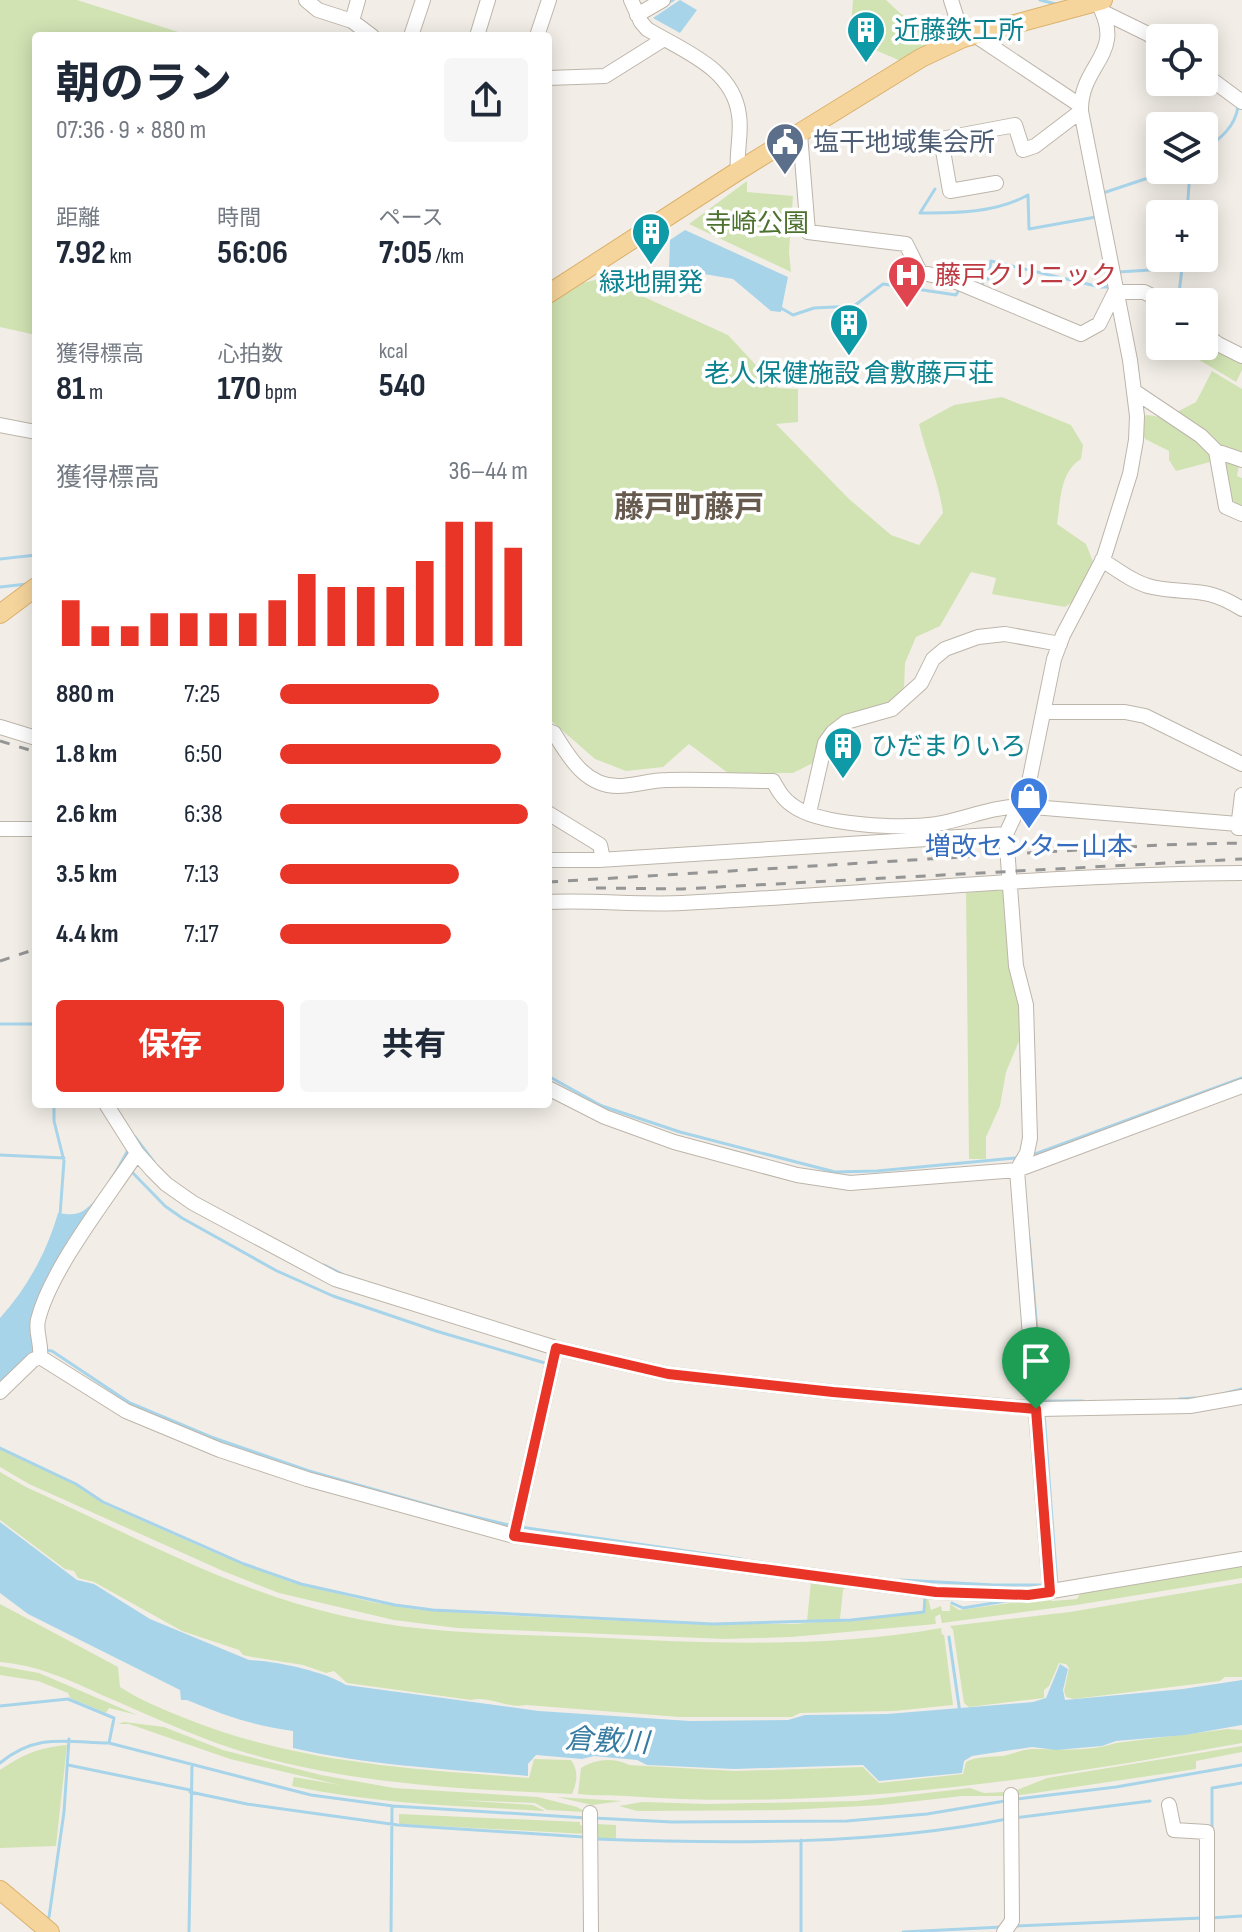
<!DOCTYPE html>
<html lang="ja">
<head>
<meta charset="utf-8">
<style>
	:root { --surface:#fff; --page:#f6f6f7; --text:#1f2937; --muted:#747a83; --accent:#e93527 }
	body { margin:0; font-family:"Sofia Sans Condensed","Noto Sans JP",sans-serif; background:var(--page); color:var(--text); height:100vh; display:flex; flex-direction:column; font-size:30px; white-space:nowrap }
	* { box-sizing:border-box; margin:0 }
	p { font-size:26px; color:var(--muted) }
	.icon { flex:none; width:44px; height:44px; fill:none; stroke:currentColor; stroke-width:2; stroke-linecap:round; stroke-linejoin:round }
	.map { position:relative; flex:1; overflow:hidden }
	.panel { position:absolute; left:32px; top:32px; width:520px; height:1076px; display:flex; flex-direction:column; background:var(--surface); border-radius:8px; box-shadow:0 4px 20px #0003 }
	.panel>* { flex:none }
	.buttons { position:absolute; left:1146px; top:24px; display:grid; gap:16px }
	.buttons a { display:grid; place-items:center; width:72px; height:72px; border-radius:8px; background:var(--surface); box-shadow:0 4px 20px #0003; font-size:40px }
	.pin { position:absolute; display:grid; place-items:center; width:68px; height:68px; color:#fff; margin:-82px -34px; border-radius:50% 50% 50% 0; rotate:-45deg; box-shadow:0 0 8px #0007 }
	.pin .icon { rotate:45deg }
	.round { display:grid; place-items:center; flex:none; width:84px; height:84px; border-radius:8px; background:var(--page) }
	.summary { display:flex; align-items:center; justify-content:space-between; height:136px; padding:0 24px }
	h1 { font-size:44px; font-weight:700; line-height:60px }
	.stats { display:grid; grid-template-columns:repeat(3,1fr); gap:12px; height:136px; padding:8px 24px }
	.stats div { display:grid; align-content:center }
	.stats b { font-size:34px; font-weight:700 }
	.stats small { font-size:22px; font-weight:400 }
	.stats p { font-size:22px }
	.chart { height:224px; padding:16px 24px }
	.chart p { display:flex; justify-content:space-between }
	.chart svg { width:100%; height:144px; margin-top:8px; stroke:var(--accent); stroke-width:6 }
	.button { display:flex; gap:16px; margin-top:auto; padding:16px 24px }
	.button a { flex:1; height:92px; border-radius:8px; background:var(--accent); color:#fff; font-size:32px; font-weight:700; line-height:92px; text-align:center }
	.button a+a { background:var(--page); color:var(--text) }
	ul { padding:0 24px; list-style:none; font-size:26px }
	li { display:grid; grid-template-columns:128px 96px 1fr; align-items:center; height:60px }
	li i { height:20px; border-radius:10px; background:var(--accent) }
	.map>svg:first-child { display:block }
</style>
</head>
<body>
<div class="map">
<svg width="1242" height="1932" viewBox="0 0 1242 1932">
	<rect width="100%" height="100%" fill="#f2eee7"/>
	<path fill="#d1e3b3" d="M0 0H77L191 36H36V335L0 327Z
		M853 0H886L901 14 943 37 903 62 850 39Z
		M747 181V192L793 196 789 252 791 272 689 224Z
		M602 278 728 335 777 388 798 389V422L776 424 848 498 891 535 919 545 943 513C939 482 926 454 919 424L954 405 1002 397 1071 425 1083 445 1081 459C1059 473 1061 501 1057 524L1086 544 1094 564 1075 600 1065 607 992 594 996 578 971 572 940 626 916 637 905 663 904 690 881 708 840 720 813 763 793 773H728L689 744 663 767 626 771 595 759 548 718V306L583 283Z
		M1204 339 1242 362V370L1236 382 1176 346H1204Z
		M1212 371 1242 389V456L1218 447 1175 413 1196 402Z
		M1146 415C1176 417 1199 437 1214 461L1176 471 1169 460V451L1145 439 1140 427Z
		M1225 459 1239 465 1237 476 1242 478V512L1231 508Z
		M1003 889 1007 892 1022 1034 1006 1072 1000 1106 986 1137V1159H969L966 893Z
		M0 1449 78 1486 104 1504 220 1555 290 1582 372 1602 413 1609 497 1615 692 1624H794L925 1613 926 1599 928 1598 931 1610 941 1606 942 1611H950V1604L959 1610 1047 1598 1052 1601 1077 1599 1080 1594 1242 1564V1578L1076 1605 942 1623 940 1614 935 1617 936 1624 791 1637 725 1639 457 1628 394 1620 279 1593 223 1571 29 1484 0 1467Z
		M0 1472 26 1487C128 1533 230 1590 339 1615 420 1634 503 1634 585 1637 703 1643 823 1649 941 1628L942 1635 944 1634 953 1705 894 1711 800 1713 792 1717H680L526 1705C508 1709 488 1695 471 1700L347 1683 334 1671 326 1673 303 1665 252 1657 243 1655 239 1650 182 1631 94 1582 78 1578 74 1571 65 1569 0 1520Z
		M811 1582 848 1586 843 1590 840 1619 807 1621Z
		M1242 1583V1677H1225L1220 1681 1074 1699 1066 1697 1064 1691 1069 1668 1066 1664 1059 1663 1049 1686 1044 1690V1698L969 1707 964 1703 953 1630 950 1626 1070 1612Z
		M0 1604 118 1667 120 1687C140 1700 164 1710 187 1719 297 1763 412 1769 529 1778L534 1759 571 1760C579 1771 577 1783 572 1794 458 1789 344 1784 234 1749 190 1735 147 1714 104 1696 70 1680 37 1665 0 1662Z
		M0 1666 39 1673 137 1715 109 1708 106 1713 70 1698 68 1693 38 1681 0 1675Z
		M124 1722 164 1727 223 1750 321 1775 394 1788 538 1797 577 1807 586 1812 547 1810 535 1803 457 1800 533 1805 545 1811C460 1806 375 1804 292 1786L294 1777 340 1785 230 1759 129 1724H118Z
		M1228 1729 1242 1730V1743C1039 1780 833 1811 626 1796 611 1795 594 1796 578 1794L581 1768C595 1759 614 1757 629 1765L735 1771 863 1767 879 1783 963 1774 966 1762C977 1756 991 1757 1003 1756 1013 1754 1023 1749 1034 1749 1062 1749 1089 1752 1116 1743Z
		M67 1745 56 1846 0 1848V1770C24 1754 37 1748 67 1745Z
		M1242 1746V1752L1196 1761V1769L1014 1796 1017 1790 1047 1778Z
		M970 1788 984 1793 1006 1792V1796H962L882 1805 786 1810 637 1811 619 1806 642 1802 708 1804 857 1801Z
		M557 1797 622 1801 592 1805Z
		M399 1814 580 1822V1825L586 1826V1834L399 1824Z
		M596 1824 616 1825V1838H596Z"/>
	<path fill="#a8d4ea" d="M680 0 697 10 680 33 653 18Z
		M685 230 788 277 781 312 771 311 733 279 704 274 690 277 669 270 670 240Z
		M128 1147 130 1149 127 1157 30 1330 34 1352 0 1381V1318C27 1288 47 1252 58 1213 66 1214 75 1216 83 1211 100 1201 118 1165 128 1147Z
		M0 1522 77 1580 94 1584 150 1619 249 1660C275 1661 324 1671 346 1685L539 1711 690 1721 788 1720 805 1715 887 1714 1033 1702 1046 1698 1060 1664 1068 1669 1063 1690 1065 1700 1183 1689 1242 1680V1725L1185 1735 1116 1741 1102 1746 1056 1750 1032 1747 972 1756 964 1761 962 1773 879 1781 863 1765 734 1769 647 1765 637 1760 594 1756 582 1759 536 1755 528 1764V1776C449 1769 370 1766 293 1748V1731C255 1726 222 1715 187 1700H181L180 1690 28 1614 0 1593Z"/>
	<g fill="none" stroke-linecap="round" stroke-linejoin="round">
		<path stroke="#a8d4ea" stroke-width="3" d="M1040 0 1056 4
			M666 4 673 0
			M1204 150C1220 139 1235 127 1238 107
			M1103 193 1172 170
			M920 213C957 213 995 213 1028 195L1029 229 1096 217
			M920 213 935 189
			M1187 214 1190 170
			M1118 272 1182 268 1183 258
			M982 288 983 280 988 279 991 261 1100 287H1110
			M1178 302 1182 268
			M781 308 793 315 814 308 854 306 883 284 956 295 960 288
			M0 559 36 555
			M0 587 27 584
			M0 1024H36
			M548 1076 602 1106 680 1132 835 1172 877 1171 1015 1158
			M54 1104V1121L64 1161 60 1215
			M135 1137 154 1162
			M1035 1154 1242 1078
			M0 1155 64 1158
			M130 1170 165 1206 182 1218 277 1271 333 1296 436 1331 545 1363
			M1029 1238 1043 1401
			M324 1265 342 1274
			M44 1350 52 1351 130 1403 211 1437 309 1471 446 1510 513 1526
			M1226 1393 1242 1389
			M1179 1399 1195 1398
			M1039 1401H1083
			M1044 1413 1057 1585
			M0 1448 76 1484 103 1502 244 1564 301 1584 395 1605 433 1610 713 1624 851 1620 924 1612 925 1596
			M520 1527 742 1559
			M900 1580 994 1585H1045
			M952 1603 963 1608 1006 1601
			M949 1637 960 1713
			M0 1706 68 1699 114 1718 109 1743
			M0 1763C37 1733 65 1742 109 1743L311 1795 393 1806 587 1818
			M68 1765 190 1790
			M190 1792 247 1804 398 1825 584 1837
			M1017 1799 1116 1787 1242 1765
			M594 1818 672 1822 847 1821 927 1814 1005 1801
			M1014 1818 1150 1801
			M1212 1828V1788L1242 1783
			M596 1839C729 1844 876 1845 1007 1819
			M49 1917 64 1812 69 1739
			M1210 1918 1242 1916
			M1014 1926 1202 1918
			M189 1932 192 1766
			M391 1932 392 1806
			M801 1932V1840
			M903 1932 1002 1927"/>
		<g stroke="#bdb5aa" stroke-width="16">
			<path id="minor" d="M306 0 318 10 352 21 372 36
				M631 0 641 22 647 29C683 51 733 68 739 115 742 134 736 152 738 171
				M951 0 963 38
				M1103 12 1148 34 1160 43
				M637 15 663 0
				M352 21 358 0
				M411 36 423 0
				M477 36 488 0
				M537 36 549 0
				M976 36 1081 106
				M1204 74 1242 102
				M548 78 605 76 664 39
				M800 134 808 232 906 244 920 272 952 280 1081 334 1099 324 1115 292H1144L1164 302
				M996 183 950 191 941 139 1015 125 1023 150 1035 146 1081 111
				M1204 333 1218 344 1242 356
				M1134 391 1201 436 1216 451 1226 507 1242 514
				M0 425 36 432
				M1216 451 1242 460
				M1102 560C1118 570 1134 583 1152 587 1190 595 1205 585 1242 609
				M1045 712H1125L1145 716 1242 764
				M0 727 36 738
				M548 731 554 733C569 757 585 786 618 786 634 786 650 780 667 780 702 779 738 781 773 781 778 790 783 799 792 805 819 826 903 829 937 824 965 819 991 807 1021 806L1238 824
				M548 813 600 845 603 859
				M809 813 825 743 833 732 846 722 892 709 921 683 933 659 945 649 978 637 1005 634 1060 644
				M1242 828H1238L1242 795
				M0 829H36
				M548 860H599L1006 834
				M548 902C593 900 637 905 682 903 868 894 1055 874 1242 873
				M548 1088 605 1117 674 1142 797 1175 850 1183 1017 1170 1242 1086
				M106 1104 137 1153 152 1170 166 1184 193 1203 335 1279 556 1348 668 1374 833 1392 1040 1409 1190 1406 1242 1397
				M137 1153C108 1197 50 1270 38 1320 35 1332 42 1344 40 1357L126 1411 220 1450 307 1479 514 1536 936 1592 1028 1595 1242 1559
				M0 1392 33 1360 40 1357
				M514 1536 556 1348
				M1050 1592 1017 1170 1027 1153 1030 1138 1026 1005 1016 966 1006 834 1028 787 1054 659 1063 635 1104 557 1130 474 1136 440 1137 416 1130 360 1081 111C1080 63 1128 54 1097 2
				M1169 1805 1174 1830 1207 1832V1932
				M590 1813 591 1932
				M1004 1932 1012 1921 1011 1795"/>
		</g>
		<g stroke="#dab16d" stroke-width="20">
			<path id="major" d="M548 294 738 171 921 58 963 38 1103 0
				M0 614 36 587
				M0 1890 50 1932"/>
		</g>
		<use href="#minor" stroke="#fff" stroke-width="14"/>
		<use href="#major" stroke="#f6d59c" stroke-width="18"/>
		<path stroke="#959595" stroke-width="3" stroke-dasharray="10 10" stroke-linecap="butt" d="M0 741 36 752
			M548 882 1161 845 1242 843
			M596 888 681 889 1242 859
			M0 961 36 949"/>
	</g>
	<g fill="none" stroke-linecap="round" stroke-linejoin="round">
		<g stroke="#fff" stroke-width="16">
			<path id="route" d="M556 1348 668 1374 833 1392 1036 1409 1050 1592 1028 1595 936 1592 514 1536Z"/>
		</g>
		<use href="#route" stroke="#e93527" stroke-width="10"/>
	</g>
	<defs>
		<g id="building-pin" transform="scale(2)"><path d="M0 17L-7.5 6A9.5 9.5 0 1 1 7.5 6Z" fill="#0f9aa8" stroke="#fff"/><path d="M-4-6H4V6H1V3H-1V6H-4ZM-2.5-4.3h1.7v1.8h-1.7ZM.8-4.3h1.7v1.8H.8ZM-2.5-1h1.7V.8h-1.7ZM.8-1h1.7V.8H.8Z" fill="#fff"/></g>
		<g id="civic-pin" transform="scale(2)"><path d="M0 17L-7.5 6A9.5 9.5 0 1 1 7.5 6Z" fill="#5c6f8a" stroke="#fff"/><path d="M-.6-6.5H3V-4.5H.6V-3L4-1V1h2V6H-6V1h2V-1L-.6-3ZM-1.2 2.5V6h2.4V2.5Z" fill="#fff"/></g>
		<g id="hospital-pin" transform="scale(2)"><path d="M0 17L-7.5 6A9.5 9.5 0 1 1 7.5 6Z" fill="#e0444e" stroke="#fff"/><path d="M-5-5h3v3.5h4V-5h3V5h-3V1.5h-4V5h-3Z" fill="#fff"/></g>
		<g id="shop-pin" transform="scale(2)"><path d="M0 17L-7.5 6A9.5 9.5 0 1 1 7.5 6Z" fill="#3f7fe0" stroke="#fff"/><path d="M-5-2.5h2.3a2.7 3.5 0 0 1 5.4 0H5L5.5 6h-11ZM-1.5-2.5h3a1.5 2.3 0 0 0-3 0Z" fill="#fff"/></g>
	</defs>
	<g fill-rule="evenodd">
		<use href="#building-pin" x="866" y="30"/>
		<use href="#civic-pin" x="785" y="142"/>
		<use href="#building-pin" x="651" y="232"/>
		<use href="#hospital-pin" x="907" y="275"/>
		<use href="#building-pin" x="849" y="323"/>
		<use href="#building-pin" x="843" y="746"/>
		<use href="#shop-pin" x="1029" y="796"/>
	</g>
	<g text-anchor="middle" stroke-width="7" stroke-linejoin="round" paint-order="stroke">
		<g font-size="26" fill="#0d838f" stroke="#fff" text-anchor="start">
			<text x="894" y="39">近藤鉄工所</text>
			<text x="651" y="291" text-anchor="middle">緑地開発</text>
			<text x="849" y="382" text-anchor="middle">老人保健施設 倉敷藤戸荘</text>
			<text x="871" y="755">ひだまりいろ</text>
		</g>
		<g font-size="26" fill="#4e5e75" stroke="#fff" text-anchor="start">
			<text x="813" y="151">塩干地域集会所</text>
		</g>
		<g font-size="26" fill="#4d712e" stroke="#fff">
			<text x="757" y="232">寺崎公園</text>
		</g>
		<g font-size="26" fill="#be3a42" stroke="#fff" text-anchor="start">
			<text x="935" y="284">藤戸クリニック</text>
		</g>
		<g font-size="26" fill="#366cbe" stroke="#fff">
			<text x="1029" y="855">増改センター山本</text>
		</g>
		<g font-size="28" font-style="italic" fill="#367ba0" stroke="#fff">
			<text transform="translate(607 1740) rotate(3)" y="10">倉敷川</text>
		</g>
		<g font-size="30" font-weight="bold" fill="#665b4e" stroke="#fff">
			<text x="689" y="517">藤戸町藤戸</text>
		</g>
	</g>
</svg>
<div class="buttons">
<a><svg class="icon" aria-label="locate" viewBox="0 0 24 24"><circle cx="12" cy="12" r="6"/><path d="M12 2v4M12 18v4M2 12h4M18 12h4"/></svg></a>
<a><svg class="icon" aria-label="layers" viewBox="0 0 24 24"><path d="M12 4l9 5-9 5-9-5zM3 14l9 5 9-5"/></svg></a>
<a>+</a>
<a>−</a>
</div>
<div class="pin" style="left:1036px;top:1409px;background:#1e9e55"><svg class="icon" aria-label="arrive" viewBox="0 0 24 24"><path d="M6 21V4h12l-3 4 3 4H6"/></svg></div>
<section class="panel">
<div class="summary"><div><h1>朝のラン</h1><p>07:36 · 9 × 880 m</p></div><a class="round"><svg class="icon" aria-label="share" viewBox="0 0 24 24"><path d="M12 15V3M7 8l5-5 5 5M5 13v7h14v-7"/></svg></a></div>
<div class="stats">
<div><p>距離</p><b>7.92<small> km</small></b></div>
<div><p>時間</p><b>56:06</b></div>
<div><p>ペース</p><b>7:05<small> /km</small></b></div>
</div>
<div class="stats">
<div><p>獲得標高</p><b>81<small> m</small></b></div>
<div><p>心拍数</p><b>170<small> bpm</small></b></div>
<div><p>kcal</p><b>540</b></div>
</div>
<div class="chart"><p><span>獲得標高</span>36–44 m</p>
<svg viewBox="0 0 160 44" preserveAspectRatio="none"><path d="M5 44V30M15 44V38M25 44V38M35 44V34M45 44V34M55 44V34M65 44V34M75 44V30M85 44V22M95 44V26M105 44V26M115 44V26M125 44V18M135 44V6M145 44V6M155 44V14"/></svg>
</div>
<ul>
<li><b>880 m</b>7:25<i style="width:64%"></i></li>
<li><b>1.8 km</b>6:50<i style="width:89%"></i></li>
<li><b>2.6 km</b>6:38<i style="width:100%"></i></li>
<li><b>3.5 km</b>7:13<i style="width:72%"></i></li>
<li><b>4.4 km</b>7:17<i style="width:69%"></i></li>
</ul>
<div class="button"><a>保存</a><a>共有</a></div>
</section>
</div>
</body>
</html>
